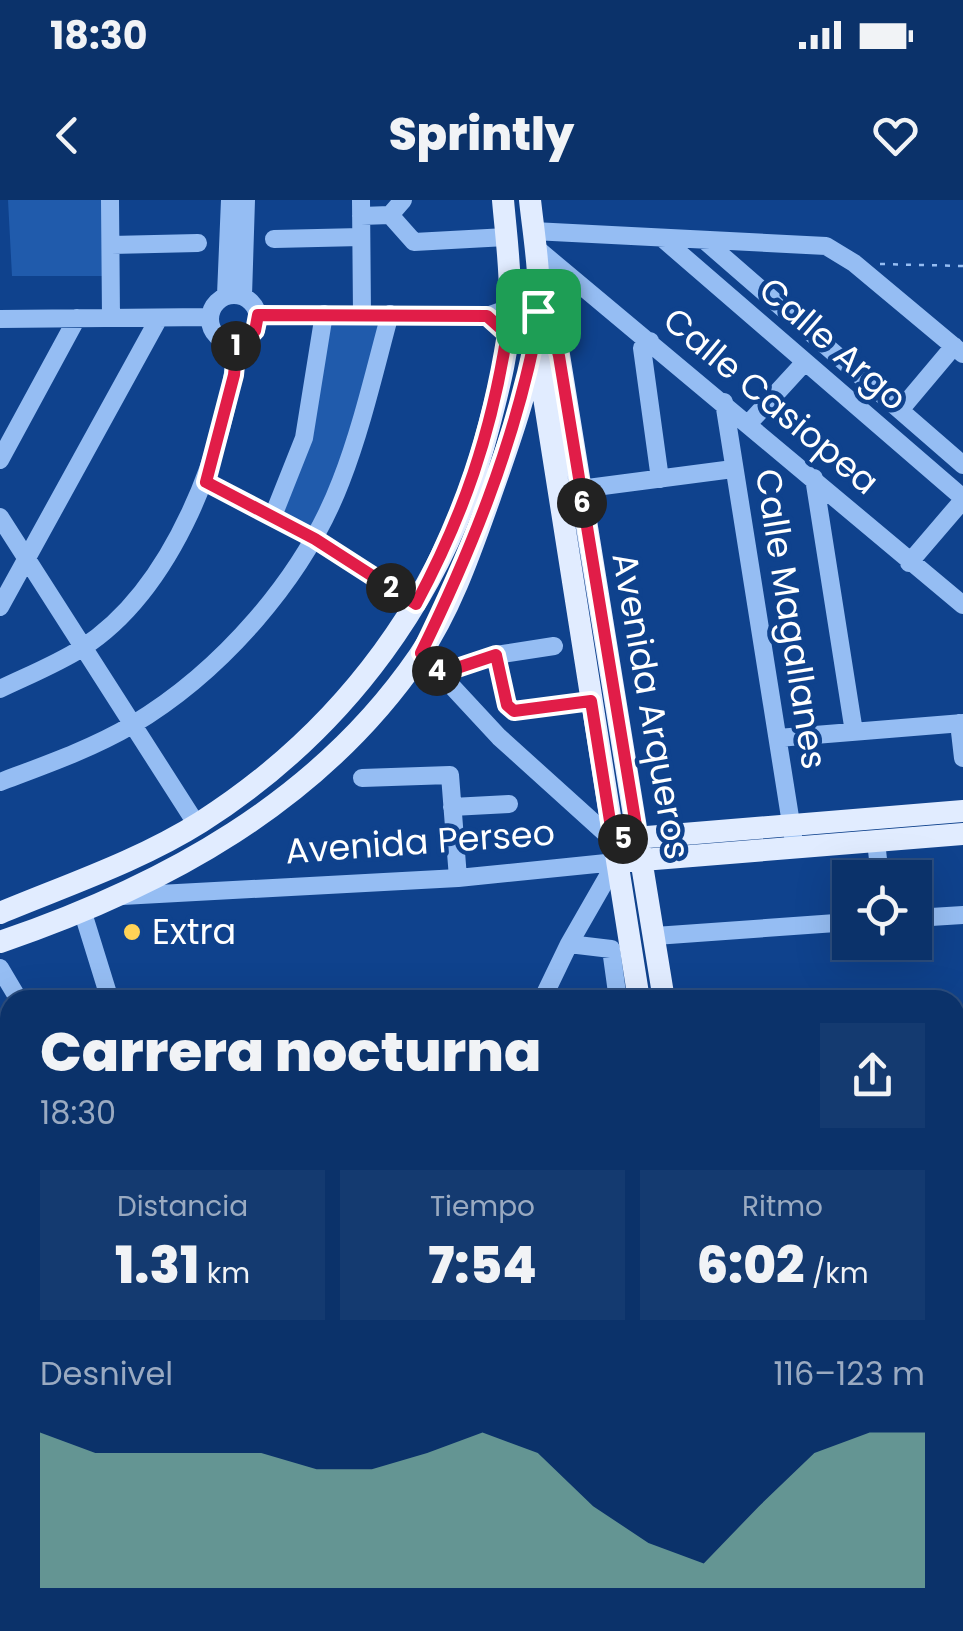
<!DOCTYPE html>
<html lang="es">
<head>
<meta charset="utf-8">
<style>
	:root { --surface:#0b326a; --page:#143a70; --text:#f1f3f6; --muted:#9aaac1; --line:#2b4d7e; --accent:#8abfa5 }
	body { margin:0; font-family:Poppins,sans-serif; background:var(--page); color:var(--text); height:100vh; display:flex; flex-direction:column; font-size:38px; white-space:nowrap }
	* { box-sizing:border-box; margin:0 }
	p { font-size:32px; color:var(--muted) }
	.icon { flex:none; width:55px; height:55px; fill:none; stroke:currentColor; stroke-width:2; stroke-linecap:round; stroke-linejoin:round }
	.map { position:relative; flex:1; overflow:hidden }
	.details { position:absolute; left:0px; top:790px; width:965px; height:642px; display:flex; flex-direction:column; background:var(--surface); border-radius:30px 30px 0 0; box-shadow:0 10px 40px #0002,0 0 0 2px var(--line) }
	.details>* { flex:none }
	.tools { position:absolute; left:832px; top:660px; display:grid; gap:20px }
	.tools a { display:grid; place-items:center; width:100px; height:100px; border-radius:0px; background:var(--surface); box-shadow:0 10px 40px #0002,0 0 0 2px var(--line); font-size:50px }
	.pin { position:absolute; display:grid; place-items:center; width:85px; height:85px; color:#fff; margin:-42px; border-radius:20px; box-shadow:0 5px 15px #0006 }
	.km { position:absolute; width:50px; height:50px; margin:-25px; border-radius:50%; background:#222; color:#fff; font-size:28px; line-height:50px; text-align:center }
	.round { display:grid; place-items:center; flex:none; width:105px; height:105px; border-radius:0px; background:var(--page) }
	.head { display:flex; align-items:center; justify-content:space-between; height:170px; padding:0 40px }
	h1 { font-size:55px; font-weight:800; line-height:75px }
	.metrics { display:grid; grid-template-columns:repeat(3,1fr); gap:15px; height:170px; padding:10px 40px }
	.metrics div { display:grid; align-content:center; border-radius:0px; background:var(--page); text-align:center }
	.metrics b { font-size:50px; font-weight:800 }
	.metrics small { font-size:28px; font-weight:400 }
	.metrics p { font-size:28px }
	.chart { height:280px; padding:20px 40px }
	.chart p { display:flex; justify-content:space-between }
	.chart svg { width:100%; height:180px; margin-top:10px; fill:var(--accent); opacity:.7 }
	.status { display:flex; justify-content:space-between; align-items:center; height:70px; padding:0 50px; background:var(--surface); direction:ltr }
	.status svg { height:28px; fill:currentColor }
	header { display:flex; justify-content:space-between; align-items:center; height:130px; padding:0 40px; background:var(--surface); font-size:45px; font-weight:800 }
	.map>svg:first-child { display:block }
</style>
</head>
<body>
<div class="status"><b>18:30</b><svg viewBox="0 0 49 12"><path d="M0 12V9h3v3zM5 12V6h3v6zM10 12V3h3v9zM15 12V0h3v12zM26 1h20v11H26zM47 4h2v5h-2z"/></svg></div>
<header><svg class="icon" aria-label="back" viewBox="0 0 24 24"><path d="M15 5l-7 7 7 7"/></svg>Sprintly<svg class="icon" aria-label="heart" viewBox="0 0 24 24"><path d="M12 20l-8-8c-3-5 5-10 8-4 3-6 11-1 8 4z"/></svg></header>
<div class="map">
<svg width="963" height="1431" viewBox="0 0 963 1431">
	<rect width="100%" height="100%" fill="#0f428d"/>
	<path fill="#205bac" d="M8 0H103L102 76H12Z
		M324 114H390L315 339 273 316 286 288Z
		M963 910V1086L955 1091V915Z
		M0 1125 10 1126V1422L28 1423 29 1431H0Z"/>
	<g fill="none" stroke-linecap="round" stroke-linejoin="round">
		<path stroke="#86b7f7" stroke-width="4" d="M955 1008 963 1002
			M0 1306 10 1303"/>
		<path stroke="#95bdf3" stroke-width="2.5" stroke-dasharray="5 8" stroke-linecap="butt" d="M880 64 963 66"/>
		<path stroke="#95bdf3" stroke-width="18" d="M110 0 111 118
			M361 0 362 114
			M390 15 414 42 506 37
			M361 16 390 15 403 0
			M533 31 826 46 854 63 963 154
			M662 38 963 298
			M274 39 361 37
			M704 40 963 265
			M111 45 198 43
			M535 47 963 405
			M210 119a24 24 0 1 1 48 0a24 24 0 1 1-48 0Z
			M226 95 230 0
			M243 96 246 0
			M258 115 487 116 510 108
			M0 119 209 117
			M650 141 642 148 660 279
			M724 202 793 636
			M901 209 954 146
			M750 222 804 163
			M0 260 77 118
			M814 278 854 532
			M206 282 315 339 416 404
			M580 289 733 269
			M273 316 304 238 324 114
			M0 317 197 625
			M909 363 963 300
			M0 407 159 118
			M421 453 499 537 613 640
			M496 455 507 505 514 511 591 501
			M439 474 496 455 554 446
			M0 489C27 476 57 464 82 448 174 389 227 247 237 143
			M959 523 963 558
			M778 538 963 523
			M362 578 450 575 458 678
			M0 582C45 565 91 549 132 525 221 472 304 378 341 281 362 227 375 169 390 114
			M452 607 509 604
			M876 641 880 678
			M122 696 458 678 616 662
			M83 713 110 800
			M915 718 963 715
			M655 736 850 722
			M569 744 611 749 618 800
			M0 768 19 800
			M542 800 569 744 616 662
			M0 857 10 852
			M955 900 963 895
			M0 927 10 922
			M0 978 10 973
			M0 1061 10 1038
			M955 1108 963 1102
			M0 1357 10 1354
			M955 1407H963
			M74 1422 75 1431
			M160 1422 161 1431
			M502 1422 503 1431
			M621 1422 622 1431
			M695 1431 733 1422"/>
		<path stroke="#e1ecff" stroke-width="22" d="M539 111 551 121 559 155 664 800
			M537 153 639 800
			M623 639 963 611
			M630 661 963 634
			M0 713C67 685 139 661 201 622 345 530 447 392 489 226 499 188 510 145 510 106 511 71 506 35 503 0
			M0 742C164 686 319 602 419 456 451 409 471 350 490 297 511 237 534 177 538 114 541 76 534 37 530 0
			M743 1422 744 1431
			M768 1422 769 1431"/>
	</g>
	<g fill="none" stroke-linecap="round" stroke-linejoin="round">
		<g stroke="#fff" stroke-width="20">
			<path id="route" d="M538 111 535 138 507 134 487 116 258 115 255 131 237 143 234 175 206 282 315 339 416 404C464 314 491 235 507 134L535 138C512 249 471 351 421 453L439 474 496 455 507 505 514 511 591 501 613 640 638 638 559 156 550 121 538 111"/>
		</g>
		<use href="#route" stroke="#e11d48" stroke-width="12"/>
	</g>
	<circle fill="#ffd357" stroke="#0f428d" stroke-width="4" cx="132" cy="732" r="10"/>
	<g text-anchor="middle" stroke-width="9" stroke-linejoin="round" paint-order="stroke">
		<g font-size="35" fill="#fff" stroke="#0f428d">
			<text transform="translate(833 144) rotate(41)" y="12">Calle Argo</text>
			<text transform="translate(771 201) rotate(40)" y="12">Calle Casiopea</text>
			<text transform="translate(791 419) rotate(81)" y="12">Calle Magallanes</text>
			<text transform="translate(651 506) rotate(80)" y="12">Avenida Arqueros</text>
			<text transform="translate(420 642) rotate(-4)" y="12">Avenida Perseo</text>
		</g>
		<g font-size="35" fill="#fff" stroke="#0f428d" text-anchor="start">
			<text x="152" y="744">Extra</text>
		</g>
	</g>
</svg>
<div class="tools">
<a><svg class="icon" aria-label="locate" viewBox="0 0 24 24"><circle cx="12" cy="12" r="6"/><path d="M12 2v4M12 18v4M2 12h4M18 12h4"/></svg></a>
</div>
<div class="pin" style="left:538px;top:111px;background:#1e9e55"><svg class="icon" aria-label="arrive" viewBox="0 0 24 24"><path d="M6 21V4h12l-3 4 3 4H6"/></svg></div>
<b class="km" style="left:236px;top:146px">1</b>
<b class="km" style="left:391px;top:388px">2</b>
<b class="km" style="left:437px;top:471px">4</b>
<b class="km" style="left:623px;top:639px">5</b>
<b class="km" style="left:582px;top:303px">6</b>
<section class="details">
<div class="head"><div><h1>Carrera nocturna</h1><p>18:30</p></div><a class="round"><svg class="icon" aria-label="share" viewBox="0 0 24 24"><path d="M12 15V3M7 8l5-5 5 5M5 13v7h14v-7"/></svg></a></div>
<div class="metrics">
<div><p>Distancia</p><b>1.31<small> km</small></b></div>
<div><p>Tiempo</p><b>7:54</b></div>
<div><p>Ritmo</p><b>6:02<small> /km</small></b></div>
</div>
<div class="chart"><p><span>Desnivel</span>116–123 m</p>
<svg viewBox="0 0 160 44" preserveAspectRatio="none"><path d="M0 44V6L10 11L20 11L30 11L40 11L50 15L60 15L70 11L80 6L90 11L100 24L110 33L120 38L130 24L140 11L150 6L160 6V44z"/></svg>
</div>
</section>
</div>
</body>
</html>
